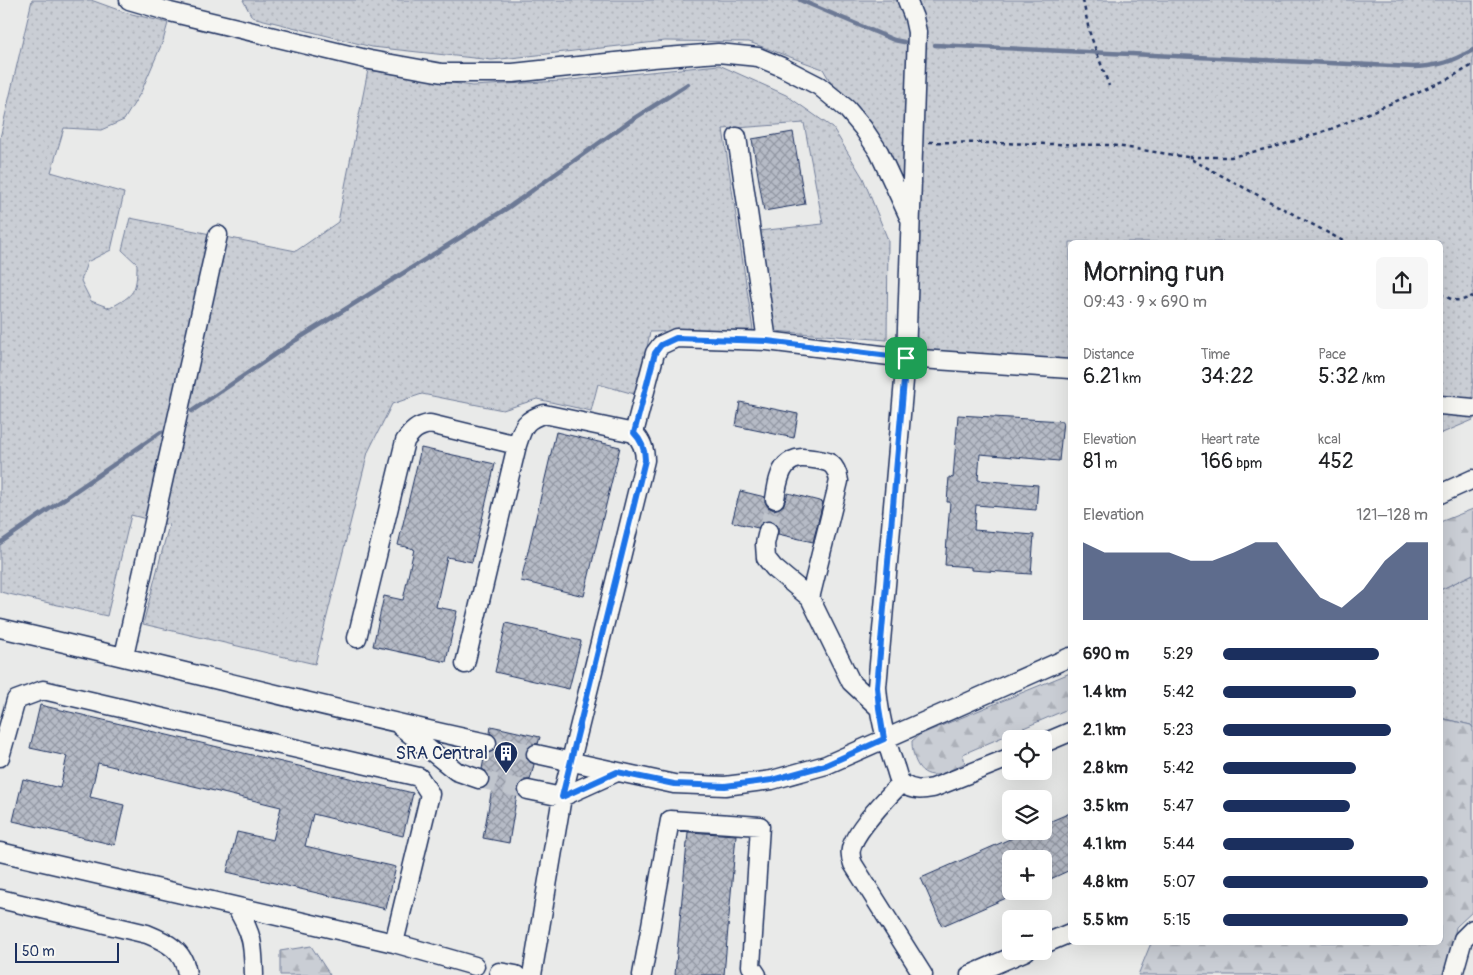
<!DOCTYPE html>
<html lang="en">
<head>
<meta charset="utf-8">
<style>
	:root { --surface:#fff; --page:#f6f6f6; --text:#202124; --muted:#757577; --accent:#1b2f5e }
	body { margin:0; font-family:Pangolin,sans-serif; background:var(--page); color:var(--text); height:100vh; display:flex; flex-direction:column; font-size:19px; white-space:nowrap }
	* { box-sizing:border-box; margin:0 }
	p { font-size:16px; color:var(--muted) }
	.icon { flex:none; width:28px; height:28px; fill:none; stroke:currentColor; stroke-width:2; stroke-linecap:round; stroke-linejoin:round }
	.map { position:relative; flex:1; overflow:hidden }
	.panel { position:absolute; left:1068px; top:240px; width:375px; height:705px; display:flex; flex-direction:column; background:var(--surface); border-radius:8px; box-shadow:0 5px 20px #0002 }
	.panel>* { flex:none }
	.fabs { position:absolute; left:1002px; top:730px; display:grid; gap:10px }
	.fabs a { display:grid; place-items:center; width:50px; height:50px; border-radius:8px; background:var(--surface); box-shadow:0 5px 20px #0002; font-size:25px }
	.scale { position:absolute; left:15px; bottom:12px; width:104px; box-sizing:border-box; padding-left:5px; border:2px solid #1b2f5e; border-top:0; font-size:14px; line-height:18px; white-space:nowrap; color:#1b2f5e; -webkit-text-stroke:4px #f6f6f2; paint-order:stroke }
	.pin { position:absolute; display:grid; place-items:center; width:42px; height:42px; color:#fff; margin:-21px; border-radius:10px; box-shadow:0 2px 8px #0006 }
	.round { display:grid; place-items:center; flex:none; width:52px; height:52px; border-radius:8px; background:var(--page) }
	.overview { display:flex; align-items:center; justify-content:space-between; height:85px; padding:0 15px }
	h1 { font-size:28px; font-weight:600; line-height:38px }
	.stats { display:grid; grid-template-columns:repeat(3,1fr); gap:8px; height:85px; padding:5px 15px }
	.stats div { display:grid; align-content:center }
	.stats b { font-size:21px; font-weight:600 }
	.stats small { font-size:14px; font-weight:400 }
	.stats p { font-size:14px }
	.chart { height:140px; padding:10px 15px }
	.chart p { display:flex; justify-content:space-between }
	.chart svg { width:100%; height:90px; margin-top:5px; fill:var(--accent); opacity:.7 }
	ul { padding:0 15px; list-style:none; font-size:16px }
	li { display:grid; grid-template-columns:80px 60px 1fr; align-items:center; height:38px }
	li i { height:12px; border-radius:6px; background:var(--accent) }
	.map>svg:first-child { display:block }
</style>
</head>
<body>
<div class="map">
<svg width="1473" height="975" viewBox="0 0 1473 975">
	<defs>
		<pattern id="grass-dots" width="8" height="8" patternUnits="userSpaceOnUse" patternTransform="scale(1.25)"><rect width="8" height="8" fill="#caced5"/><path d="M2 2h.1M6 6h.1" fill="none" stroke="#adb1b9" stroke-width="1.8" stroke-linecap="round"/></pattern>
		<pattern id="forest-firs" width="22" height="20" patternUnits="userSpaceOnUse" patternTransform="scale(1.25)"><rect width="22" height="20" fill="#caced5"/><path d="M5 1l3.5 6h-7zM16 11l3.5 6h-7z" fill="#adb1b9"/></pattern>
		<pattern id="building-cross-hatch" width="8" height="8" patternUnits="userSpaceOnUse" patternTransform="scale(1.25)"><rect width="8" height="8" fill="#b6bbc6"/><path d="M0 0l8 8M0 8l8-8" fill="none" stroke="#9398a4"/></pattern>
	</defs>
	<rect width="100%" height="100%" fill="#e9eae9"/>
	<filter id="ink" filterUnits="userSpaceOnUse"><feTurbulence type="fractalNoise" baseFrequency=".02" numOctaves="2"/><feDisplacementMap in="SourceGraphic" scale="10" xChannelSelector="R" yChannelSelector="G"/><feConvolveMatrix kernelMatrix="1 2 1 2 8 2 1 2 1" color-interpolation-filters="sRGB"/></filter>
	<g filter="url(#ink)">
		<path fill="url(#grass-dots)" stroke="#727e9a" d="M32 0H91L124 12 168 23 163 41 141 92 124 120 101 130 64 128 51 172 124 193 111 250 87 262 81 281 91 301 110 308C134 295 137 292 137 264L122 250 130 218 296 251 338 222 368 70 472 86 561 81 719 65 786 95 833 128 863 178 888 240 887 340 774 331 758 231 823 224 804 123 723 129 753 330 650 332 638 395 598 384 591 411 537 399 503 410 422 394 392 404 368 452 315 664 143 624 169 525 131 515 107 616 0 592V138Z
			M243 0H1473V420L1440 434V242H1070V369L906 358 910 220 823 69 749 42 665 41 492 60 372 47 252 17Z
			M1473 574V728L1471 725 1440 718V590Z"/>
		<path fill="url(#forest-firs)" stroke="#727e9a" d="M1473 509V574L1440 590V522Z
			M1070 673V708L963 754 965 763C956 767 945 774 936 775 917 776 912 755 912 741L919 735Z
			M1440 718 1471 725 1473 728V911L1456 927 1447 975H1138L1151 943 1440 942Z
			M311 946 330 975H280V951Z"/>
		<g fill="none" stroke-linecap="round" stroke-linejoin="round">
			<path stroke="#6c7995" stroke-width="4.5" d="M800 0 894 40 904 42
				M935 45 1414 67C1439 66 1451 62 1473 50
				M192 411 296 340 509 207 630 121 688 84
				M0 543 161 432"/>
		</g>
		<path fill="url(#building-cross-hatch)" stroke="#1b2f5e" d="M793 132 805 204 764 211 752 139Z
			M740 402 798 414 794 438 736 426Z
			M958 415 1063 421 1059 461 980 454 978 480 1038 485 1036 510 976 505 974 530 1034 535 1031 574 971 570V567L945 565 950 502H947L949 477 953 478Z
			M556 432 620 447 584 596 521 581Z
			M421 448 495 464 472 562 447 557 436 607 457 611 446 662 373 646 384 596 403 600 414 549 398 545Z
			M740 491 765 497V502L768 507 774 510 783 506 788 493 823 502 813 542 778 534V527L771 521H764L758 528 732 522Z
			M506 623 581 641 569 689 495 672Z
			M40 705 413 793 403 836 313 814 305 846 396 867 386 909 227 872 237 832 273 840 281 807 98 763 90 797 124 805 115 845 13 821 23 779 60 788 67 756 30 748Z
			M491 726 540 737 538 744H532L526 751V758L534 764 533 769 530 780H524L518 787 519 795 517 794 509 843 483 838 492 789 485 787 489 782V777L487 772 482 769 485 753 494 750 497 745 494 736 490 733Z
			M1070 813V870L1044 882V859H1011V896L942 926 921 878 1028 831H1044V824Z
			M688 832 736 835 724 975H675Z"/>
		<g fill="none" stroke-linecap="round" stroke-linejoin="round">
			<path stroke="#c0c5cd" stroke-width="18" stroke-dasharray="18 9" stroke-linecap="butt" d="M768 531 775 499
				M487 743 536 754
				M479 779 528 790"/>
			<g stroke="#1b2f5e" stroke-width="21">
				<path id="minor" d="M129 0 170 12 370 60 442 73H513L653 58 718 53 758 57 782 67 819 86 847 109 863 128 879 152 909 217
					M907 0 914 18 917 32 906 358 877 687C879 716 885 739 895 767 897 772 898 781 903 784 913 791 922 790 933 788L1011 757
					M737 137 767 341
					M1440 405 1473 408
					M634 433 655 353 661 345 676 338 767 341 906 358 1070 369
					M1440 494 1473 479
					M775 499C777 488 778 474 786 465 796 455 807 458 819 460 823 461 827 461 831 464 836 468 838 475 839 481L810 598
					M768 531 765 544 766 558 774 568 810 598 851 682 879 708
					M0 628C163 665 324 708 487 743
					M357 638 405 441C412 431 417 426 430 424L517 445
					M124 656 218 235
					M465 664 517 445C523 427 524 420 544 414L634 433C642 441 645 449 645 460L562 797 532 975
					M400 726 456 771 479 779
					M1044 743 1070 732
					M536 754 674 784 725 786 772 780 826 765 1070 657
					M0 757 16 700 43 690 419 777 430 794 394 943
					M901 783C887 798 855 830 851 849 850 854 851 859 853 864L923 975
					M528 790 562 797 617 772
					M0 852 394 943 475 966
					M0 899 147 934C167 942 185 951 187 975
					M236 907C253 935 253 943 254 975
					M1044 944 1070 933
					M499 972 516 975
					M642 975 670 820 760 826 751 966 757 975
					M970 975 1026 951
					M1453 975 1463 939 1473 929"/>
			</g>
			<path stroke="#1b2f5e" stroke-width="2.5" stroke-dasharray="4 4" stroke-linecap="butt" d="M1083 0 1089 31 1109 86
				M929 142 1110 145 1187 157 1345 242
				M1189 157H1231L1282 145 1331 129 1448 79 1473 65
				M1440 294C1455 301 1457 303 1473 296"/>
			<use href="#minor" stroke="#f6f6f2" stroke-width="18"/>
		</g>
	</g>
	<g fill="none" stroke-linecap="round" stroke-linejoin="round" filter="url(#ink)">
		<g stroke="#fff" stroke-width="10">
			<path id="route" d="M676 338 767 341 906 358 877 687 879 708 884 739 826 765 772 780 725 786 674 784 617 772 562 797 645 460C645 449 642 441 634 433L655 353 661 345Z"/>
		</g>
		<use href="#route" stroke="#1a73e8" stroke-width="6"/>
	</g>
	<defs>
		<g id="building-pin" transform="scale(1.25)"><path d="M0 17L-7.5 6A9.5 9.5 0 1 1 7.5 6Z" fill="#1b2f5e" stroke="#f6f6f2"/><path d="M-4-6H4V6H1V3H-1V6H-4ZM-2.5-4.3h1.7v1.8h-1.7ZM.8-4.3h1.7v1.8H.8ZM-2.5-1h1.7V.8h-1.7ZM.8-1h1.7V.8H.8Z" fill="#fff"/></g>
	</defs>
	<g fill-rule="evenodd">
		<use href="#building-pin" x="506" y="753"/>
	</g>
	<g text-anchor="middle" stroke-width="4" stroke-linejoin="round" paint-order="stroke">
		<g font-size="18" fill="#1b2f5e" stroke="#f6f6f2" text-anchor="end">
			<text x="488" y="759">SRA Central</text>
		</g>
	</g>
</svg>
<div class="fabs">
<a><svg class="icon" aria-label="locate" viewBox="0 0 24 24"><circle cx="12" cy="12" r="6"/><path d="M12 2v4M12 18v4M2 12h4M18 12h4"/></svg></a>
<a><svg class="icon" aria-label="layers" viewBox="0 0 24 24"><path d="M12 4l9 5-9 5-9-5zM3 14l9 5 9-5"/></svg></a>
<a>+</a>
<a>−</a>
</div>
<div class="scale">50 m</div>
<div class="pin" style="left:906px;top:358px;background:#1e9e55"><svg class="icon" aria-label="arrive" viewBox="0 0 24 24"><path d="M6 21V4h12l-3 4 3 4H6"/></svg></div>
<section class="panel">
<div class="overview"><div><h1>Morning run</h1><p>09:43 · 9 × 690 m</p></div><a class="round"><svg class="icon" aria-label="share" viewBox="0 0 24 24"><path d="M12 15V3M7 8l5-5 5 5M5 13v7h14v-7"/></svg></a></div>
<div class="stats">
<div><p>Distance</p><b>6.21<small> km</small></b></div>
<div><p>Time</p><b>34:22</b></div>
<div><p>Pace</p><b>5:32<small> /km</small></b></div>
</div>
<div class="stats">
<div><p>Elevation</p><b>81<small> m</small></b></div>
<div><p>Heart rate</p><b>166<small> bpm</small></b></div>
<div><p>kcal</p><b>452</b></div>
</div>
<div class="chart"><p><span>Elevation</span>121–128 m</p>
<svg viewBox="0 0 160 44" preserveAspectRatio="none"><path d="M0 44V6L10 11L20 11L30 11L40 11L50 15L60 15L70 11L80 6L90 6L100 20L110 33L120 38L130 29L140 15L150 6L160 6V44z"/></svg>
</div>
<ul>
<li><b>690 m</b>5:29<i style="width:76%"></i></li>
<li><b>1.4 km</b>5:42<i style="width:65%"></i></li>
<li><b>2.1 km</b>5:23<i style="width:82%"></i></li>
<li><b>2.8 km</b>5:42<i style="width:65%"></i></li>
<li><b>3.5 km</b>5:47<i style="width:62%"></i></li>
<li><b>4.1 km</b>5:44<i style="width:64%"></i></li>
<li><b>4.8 km</b>5:07<i style="width:100%"></i></li>
<li><b>5.5 km</b>5:15<i style="width:90%"></i></li>
</ul>
</section>
</div>
</body>
</html>
